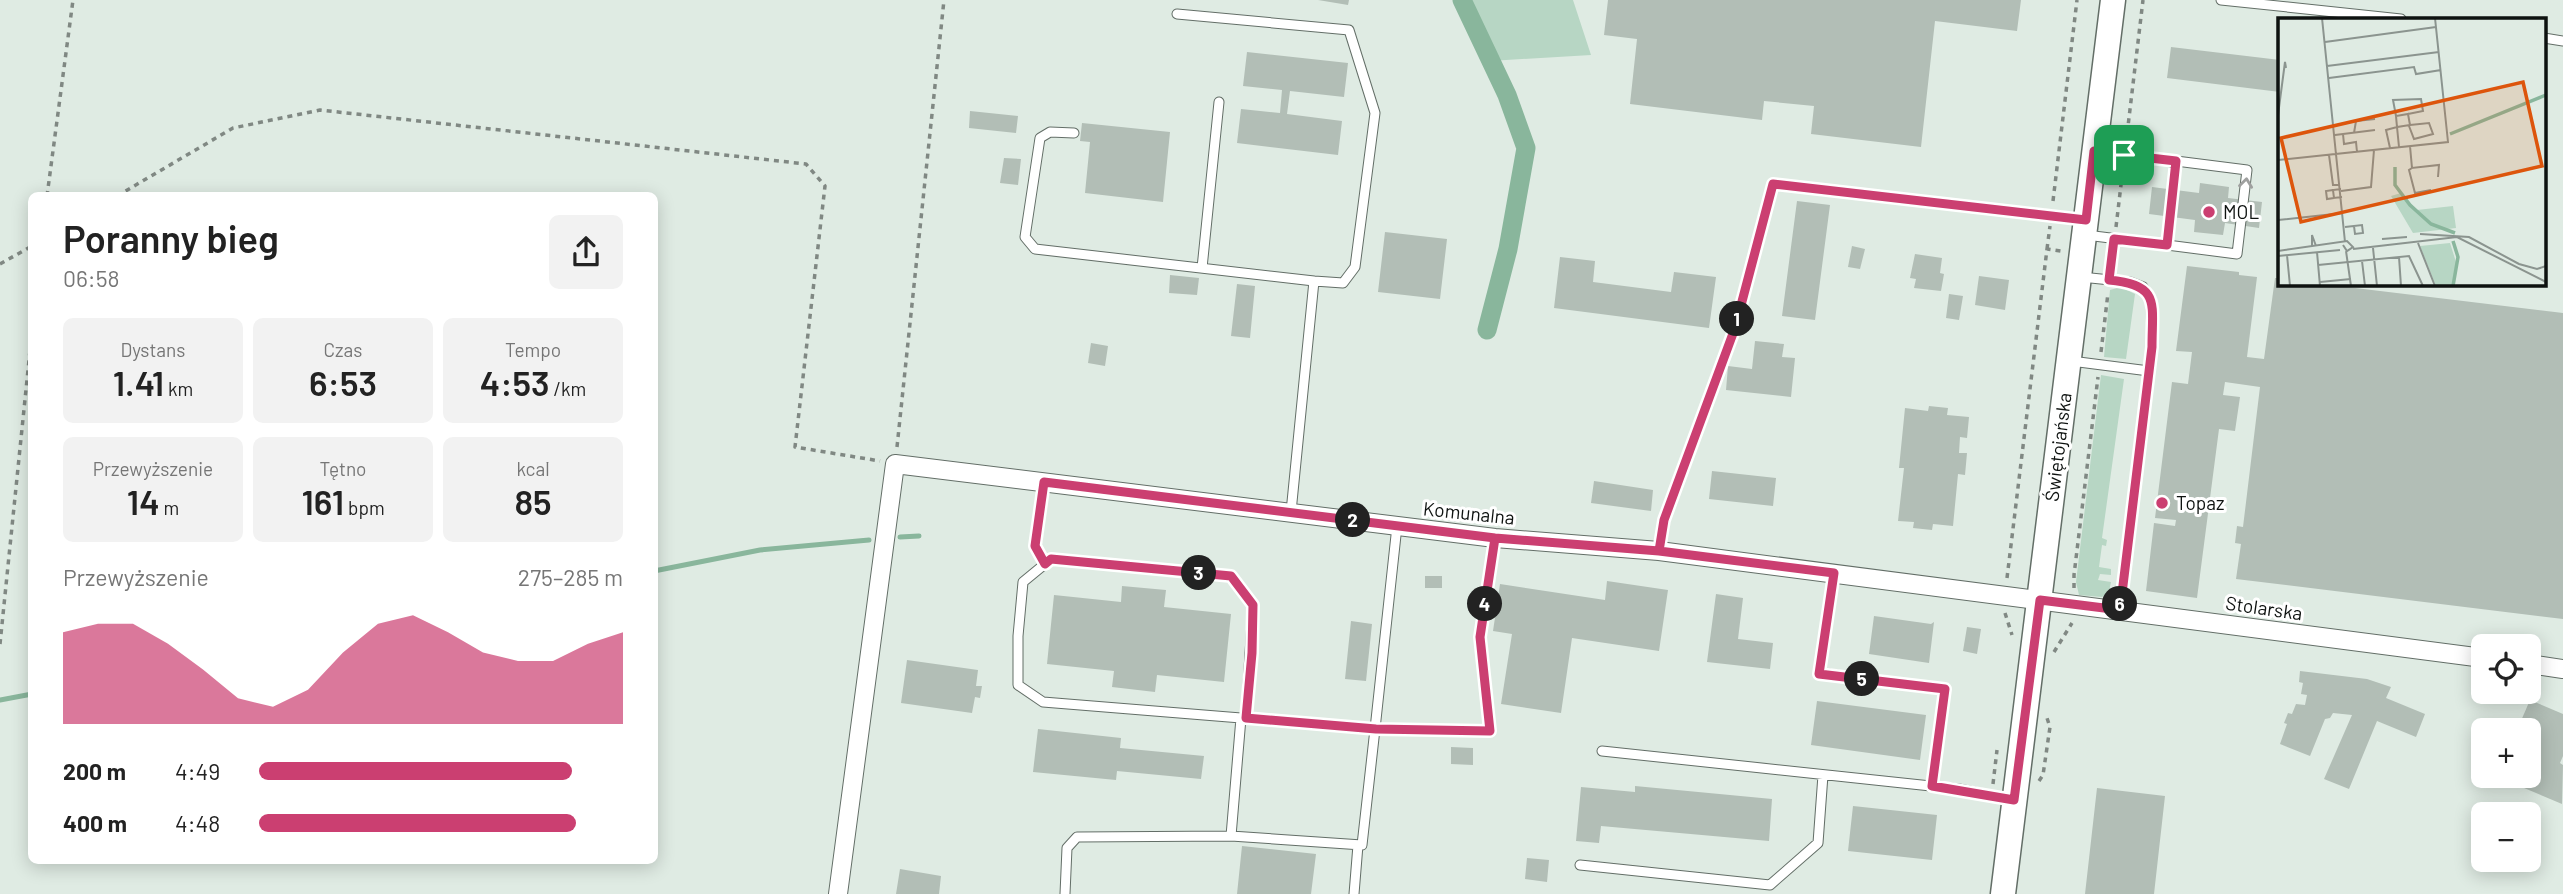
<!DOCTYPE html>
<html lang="pl">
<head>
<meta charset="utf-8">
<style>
	:root { --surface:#fff; --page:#f2f2f2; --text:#222; --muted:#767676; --accent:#cb3f71 }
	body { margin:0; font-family:Barlow,sans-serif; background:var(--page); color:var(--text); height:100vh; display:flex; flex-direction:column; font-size:26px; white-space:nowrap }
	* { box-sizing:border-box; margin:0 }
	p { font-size:23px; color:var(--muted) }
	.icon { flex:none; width:38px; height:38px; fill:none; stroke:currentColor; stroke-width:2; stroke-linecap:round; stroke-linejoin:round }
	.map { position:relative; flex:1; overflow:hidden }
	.side { position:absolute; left:28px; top:192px; width:630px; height:672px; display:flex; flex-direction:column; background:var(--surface); border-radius:10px; box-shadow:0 4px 18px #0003 }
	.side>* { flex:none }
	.buttons { position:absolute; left:2471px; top:634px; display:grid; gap:14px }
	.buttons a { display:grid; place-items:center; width:70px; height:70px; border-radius:10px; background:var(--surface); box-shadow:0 4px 18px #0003; font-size:35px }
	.pin { position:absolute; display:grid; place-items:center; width:60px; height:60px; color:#fff; margin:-30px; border-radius:14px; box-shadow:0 4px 10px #0006 }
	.km { position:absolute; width:35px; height:35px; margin:-18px; border-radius:50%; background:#222; color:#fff; font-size:19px; line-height:35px; text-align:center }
	.round { display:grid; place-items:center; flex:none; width:74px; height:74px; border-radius:10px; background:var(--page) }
	.head { display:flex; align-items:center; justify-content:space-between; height:119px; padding:0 35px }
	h1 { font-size:38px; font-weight:600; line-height:52px }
	.stats { display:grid; grid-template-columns:repeat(3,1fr); gap:10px; height:119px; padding:7px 35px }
	.stats div { display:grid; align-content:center; border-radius:10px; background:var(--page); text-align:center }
	.stats b { font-size:35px; font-weight:600 }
	.stats small { font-size:19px; font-weight:400 }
	.stats p { font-size:19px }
	.chart { height:196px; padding:14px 35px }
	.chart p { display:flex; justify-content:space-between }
	.chart svg { width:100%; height:126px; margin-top:7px; fill:var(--accent); opacity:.7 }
	ul { padding:0 35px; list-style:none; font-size:23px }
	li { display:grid; grid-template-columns:112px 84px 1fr; align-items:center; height:52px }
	li i { height:18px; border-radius:9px; background:var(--accent) }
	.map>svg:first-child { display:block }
</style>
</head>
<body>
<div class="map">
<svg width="2563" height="894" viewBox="0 0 2563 894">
	<rect width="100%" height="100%" fill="#dfebe3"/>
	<path fill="#b7d6c4" d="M1454 0H1573L1591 55 1490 61Z
		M2121 287 2135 294 2126 359 2104 357 2110 290Z
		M2101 375 2124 379 2102 538 2107 540 2106 546 2102 545 2099 567 2111 569V575L2100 574 2098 580 2111 582 2109 592 2102 597 2079 595 2076 582Z"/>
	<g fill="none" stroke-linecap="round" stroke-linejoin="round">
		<path stroke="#89b69c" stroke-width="5" d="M900 537 919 536
			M654 571 760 550 869 540
			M0 700 32 694"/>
		<path stroke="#89b69c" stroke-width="19" d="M1462 0 1507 95 1526 148 1508 249 1487 330"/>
	</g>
	<path fill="#b2beb6" d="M1318 0H1349L1348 5Z
		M1608 0H2021L2017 31 1935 21 1921 147 1811 134 1814 106 1764 101 1762 120 1630 104 1637 39 1604 35Z
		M2171 47 2280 60V92L2167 78Z
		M1247 52 1348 63 1344 97 1290 91 1287 114 1342 121 1338 155 1237 143 1241 109 1280 113 1282 90 1243 86Z
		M970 111 1018 116 1016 133 969 128Z
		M1082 123 1170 132 1163 202 1085 193 1090 142 1080 141Z
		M1004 158 1021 159 1018 185 1000 183Z
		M2200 183 2229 187 2228 198 2262 202 2259 228 2225 223 2223 235 2194 232 2195 220 2149 214 2152 187 2199 193Z
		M1797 201 1830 205 1815 320 1782 316Z
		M1385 232 1447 239 1440 299 1378 292Z
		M1852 246 1865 249 1860 269 1848 267Z
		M1915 254 1942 258 1940 273 1944 274 1941 291 1914 288 1916 279 1910 278Z
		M1560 257 1595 261 1593 282 1671 292 1674 272 1716 277 1709 328 1554 308Z
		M2187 266 2239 272V275L2257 277 2247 357 2264 359 2275 278H2280V284H2322L2563 313V619L2236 579 2241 544 2235 543 2237 526 2243 527 2260 387 2225 382 2223 395 2240 397 2235 431 2219 429 2197 598 2146 591 2154 523 2175 526 2176 520 2155 518 2172 382 2188 384 2192 352 2176 351Z
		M1170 275 1199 278 1197 295 1169 293Z
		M1979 276 2009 280 2005 310 1975 305Z
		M1237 284 1255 286 1250 338 1231 336Z
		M1949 294 1963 296 1959 320 1946 318Z
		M1755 341 1784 344 1782 357 1795 358 1791 397 1726 390 1728 366 1752 369Z
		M1091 343 1108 346 1105 366 1088 363Z
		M1929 406 1948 408 1947 415 1969 417 1967 438 1960 437 1959 453H1967L1965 475 1958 474 1953 526 1933 524 1932 530 1913 528 1914 522 1898 521 1904 468H1899L1905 408 1928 411Z
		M1712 471 1776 478 1773 506 1709 499Z
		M1594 481 1653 490 1651 511 1591 503Z
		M1425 576H1442V588H1425Z
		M1607 581 1668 590 1659 651 1572 638 1561 713 1501 704 1512 634 1493 631 1500 584 1605 600Z
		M1122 586 1166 590 1164 607 1231 614 1224 682 1157 675 1155 692 1112 687 1114 671 1047 664 1054 595 1121 602Z
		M1716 594 1743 598 1738 639 1773 643 1770 669 1707 662Z
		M1874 616 1931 624 1934 622 1929 663 1869 654Z
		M1351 621 1372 624 1366 681 1345 679Z
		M1967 627 1981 629 1977 654 1963 651Z
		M907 660 978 670 976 686H982L980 698 975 697 972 713 901 703Z
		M2300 671 2367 679 2391 687 2386 698 2425 714 2416 737 2377 721 2349 789 2324 779 2352 715 2333 713 2330 718 2325 719 2310 756 2280 744 2287 724 2284 723 2288 713 2292 714 2296 704 2305 705 2307 695 2301 694 2303 683 2299 682Z
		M2530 700 2563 714V756L2560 763 2563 765 2562 804 2493 775H2529V730H2517Z
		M1817 701 1926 715 1920 760 1811 745Z
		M1038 729 1121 738 1120 748 1204 756 1201 779 1117 771 1116 780 1033 772Z
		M1451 747 1473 748V765L1451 764Z
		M1635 786 1772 799 1769 841 1601 826 1599 843 1576 841 1581 787 1635 792Z
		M2097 788 2165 796 2154 894H2085Z
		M1853 806 1937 815 1932 860 1848 851Z
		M1242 846 1316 854 1311 894H1237Z
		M1527 858 1549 860 1547 882 1525 879Z
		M900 869 941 876 939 894H896Z"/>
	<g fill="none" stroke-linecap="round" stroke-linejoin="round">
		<g stroke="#636e67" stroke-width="11">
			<path id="lane" d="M2221 0 2401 19
				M1177 14 1349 30 1375 113 1355 267 1343 283 1314 281
				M2544 38 2563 41
				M1074 133 1050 132 1040 138 1025 237 1035 249 1314 281 1291 512
				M2086 235 2167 245 2176 161 2095 151
				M2167 245 2237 254 2247 170 2176 161
				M1202 268 1219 102
				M2081 277 2130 282 2143 287 2151 299 2152 347 2120 610
				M2071 361 2149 371
				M1044 482 1036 546 1045 564
				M1397 526 1375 729 1490 731 1480 637 1495 538
				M1659 551 1664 520 1735 328 1773 184 2084 219
				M1834 573 1819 673 1945 689 1932 786
				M1241 718 1043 702 1018 685V636L1023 582 1051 559 1231 576 1253 605 1246 718
				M1241 718 1375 729 1362 845 1231 836Z
				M1602 751 1959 789 2012 800
				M1580 865 1770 885 1818 843 1823 775
				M1065 894 1067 848 1077 837 1231 836
				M1354 894 1358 845"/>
		</g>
		<g stroke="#636e67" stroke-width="20">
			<path id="street" d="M2529 664 2563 669
				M838 894 895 464 1495 538 1659 551 2483 658"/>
		</g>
		<g stroke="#636e67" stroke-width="27">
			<path id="secondary" d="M2003 894 2113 0"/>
		</g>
		<path stroke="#808883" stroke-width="3.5" stroke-dasharray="5 5" stroke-linecap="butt" d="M2126 143 2143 0
			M47 196 73 0
			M117 196 233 128 320 110 806 164 825 186 795 447 880 461
			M2053 201 2077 0
			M2116 227 2123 168
			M2047 249 2050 226
			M0 264 32 246
			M2111 268 2113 252
			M2101 352 2108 293
			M897 447 944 0
			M2007 578 2047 249 2061 251
			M2074 588V575L2098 377
			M2005 613 2012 635
			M0 644 32 331
			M2054 652 2072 623
			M2039 781 2043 775 2050 727 2047 718
			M1993 784 1997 750"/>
		<use href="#lane" stroke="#fff" stroke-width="9"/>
		<use href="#street" stroke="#fff" stroke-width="18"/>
		<use href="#secondary" stroke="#fff" stroke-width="24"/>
	</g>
	<defs><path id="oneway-chevron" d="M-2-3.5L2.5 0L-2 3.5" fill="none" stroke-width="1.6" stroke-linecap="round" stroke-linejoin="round" transform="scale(1.75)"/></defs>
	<use stroke="#9fa09f" href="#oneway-chevron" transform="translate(2246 183) rotate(-83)"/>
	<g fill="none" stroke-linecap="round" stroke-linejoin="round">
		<g stroke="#fff" stroke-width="14">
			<path id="route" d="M2124 155 2094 151 2086 220 1773 184 1735 328 1664 520 1659 551 1495 538 1044 482 1035 546 1045 564 1051 559 1231 576 1253 605 1252 653 1246 718 1376 729 1490 731 1480 637 1495 538 1659 551 1834 573 1819 674 1945 689 1932 786 2014 800 2040 600 2120 610 2152 347C2152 303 2161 285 2109 280L2114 239 2167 245 2176 161 2124 155"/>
		</g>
		<use href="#route" stroke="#cb3f71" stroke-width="9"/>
	</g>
	<g fill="#cb3f71" stroke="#fff" stroke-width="2.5">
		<circle cx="2209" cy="212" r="7"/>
		<circle cx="2162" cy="503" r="7"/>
	</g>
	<g text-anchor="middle" stroke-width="6" stroke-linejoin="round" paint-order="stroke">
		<g font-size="19" fill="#0e1210" stroke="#fff" text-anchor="start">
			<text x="2223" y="219">MOL</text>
			<text x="2176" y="510">Topaz</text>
		</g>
		<g font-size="19" fill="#0e1210" stroke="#fff">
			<text transform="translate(2058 447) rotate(-83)" y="7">Świętojańska</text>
			<text transform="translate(1469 513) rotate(6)" y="7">Komunalna</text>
			<text transform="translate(2264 608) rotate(8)" y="7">Stolarska</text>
		</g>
	</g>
	<g transform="translate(2278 18)">
		<rect width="268" height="268" fill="#dfebe3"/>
		<path d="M123 175 139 192 175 188 178 210 135 215 113 178ZM172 225 178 244 174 268H158L142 228Z" fill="#b7d6c4"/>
		<path fill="none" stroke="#89b69c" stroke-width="3.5" d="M172 116 268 77M117 149V167L132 187 153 206 177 215M175 223 180 239 175 268"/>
		<path fill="none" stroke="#8b948f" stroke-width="2" d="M44 0 67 224M47 24 158 9M49 48 161 34M51 60 136 49 138 56 163 52M130 96 132 107 119 109 118 98ZM0 97 7 44 8 50M118 98 115 82 143 81 145 93 130 96M131 108 136 121 155 116 151 105 132 107M76 115 78 103 97 101M65 116 66 126 78 124 79 134M57 117 97 112M132 128 134 150 161 147 160 159M112 130 108 112 119 109 121 129M51 137 55 167H62M0 142 170 124 157 0M134 150 131 152 137 175 153 172M63 171 55 172 56 180 64 179M55 172 48 173 49 181 56 180M63 173 93 169 96 132M0 202 65 195M67 209 84 207 85 215 77 216 76 208M142 216 191 219 241 246 259 251 268 248M104 221 129 219M140 225 157 268M34 228V217L38 228M95 230 99 268M75 231 179 219 268 264M0 233 69 223 75 229 69 233 65 227M68 233 73 268M39 234 42 268M9 237 12 268M0 238 62 232M121 239 123 268M84 243 87 268M40 247 131 238 145 268M42 264 73 261"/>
		<path fill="#dd550c" fill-opacity="0.15" stroke="#dd550c" stroke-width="3.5" d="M245 64 264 148 23 204 3 120Z"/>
		<rect width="268" height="268" fill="none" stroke="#0e1210" stroke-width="3.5"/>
	</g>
</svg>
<div class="buttons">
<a><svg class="icon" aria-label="locate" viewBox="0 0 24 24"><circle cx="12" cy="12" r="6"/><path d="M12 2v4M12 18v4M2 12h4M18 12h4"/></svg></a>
<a>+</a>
<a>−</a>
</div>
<div class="pin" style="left:2124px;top:155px;background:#1e9e55"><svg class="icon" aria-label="arrive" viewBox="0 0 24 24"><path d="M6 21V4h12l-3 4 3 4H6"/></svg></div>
<b class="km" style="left:1737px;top:319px">1</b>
<b class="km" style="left:1353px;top:520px">2</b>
<b class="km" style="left:1199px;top:573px">3</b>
<b class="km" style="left:1485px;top:604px">4</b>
<b class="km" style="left:1862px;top:679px">5</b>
<b class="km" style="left:2120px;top:604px">6</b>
<section class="side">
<div class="head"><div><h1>Poranny bieg</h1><p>06:58</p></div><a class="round"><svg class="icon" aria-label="share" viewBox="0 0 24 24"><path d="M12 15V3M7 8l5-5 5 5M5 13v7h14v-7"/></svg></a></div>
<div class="stats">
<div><p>Dystans</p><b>1.41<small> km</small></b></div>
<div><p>Czas</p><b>6:53</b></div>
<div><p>Tempo</p><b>4:53<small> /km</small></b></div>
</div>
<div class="stats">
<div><p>Przewyższenie</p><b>14<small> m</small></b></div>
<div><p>Tętno</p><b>161<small> bpm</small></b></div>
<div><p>kcal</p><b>85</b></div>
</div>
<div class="chart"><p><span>Przewyższenie</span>275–285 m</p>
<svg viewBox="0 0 160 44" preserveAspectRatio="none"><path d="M0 44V12L10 9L20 9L30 16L40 25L50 35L60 38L70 32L80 19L90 9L100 6L110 12L120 19L130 22L140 22L150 16L160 12V44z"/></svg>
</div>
<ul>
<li><b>200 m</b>4:49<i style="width:86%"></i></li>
<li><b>400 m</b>4:48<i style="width:87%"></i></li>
</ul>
</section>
</div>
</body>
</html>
